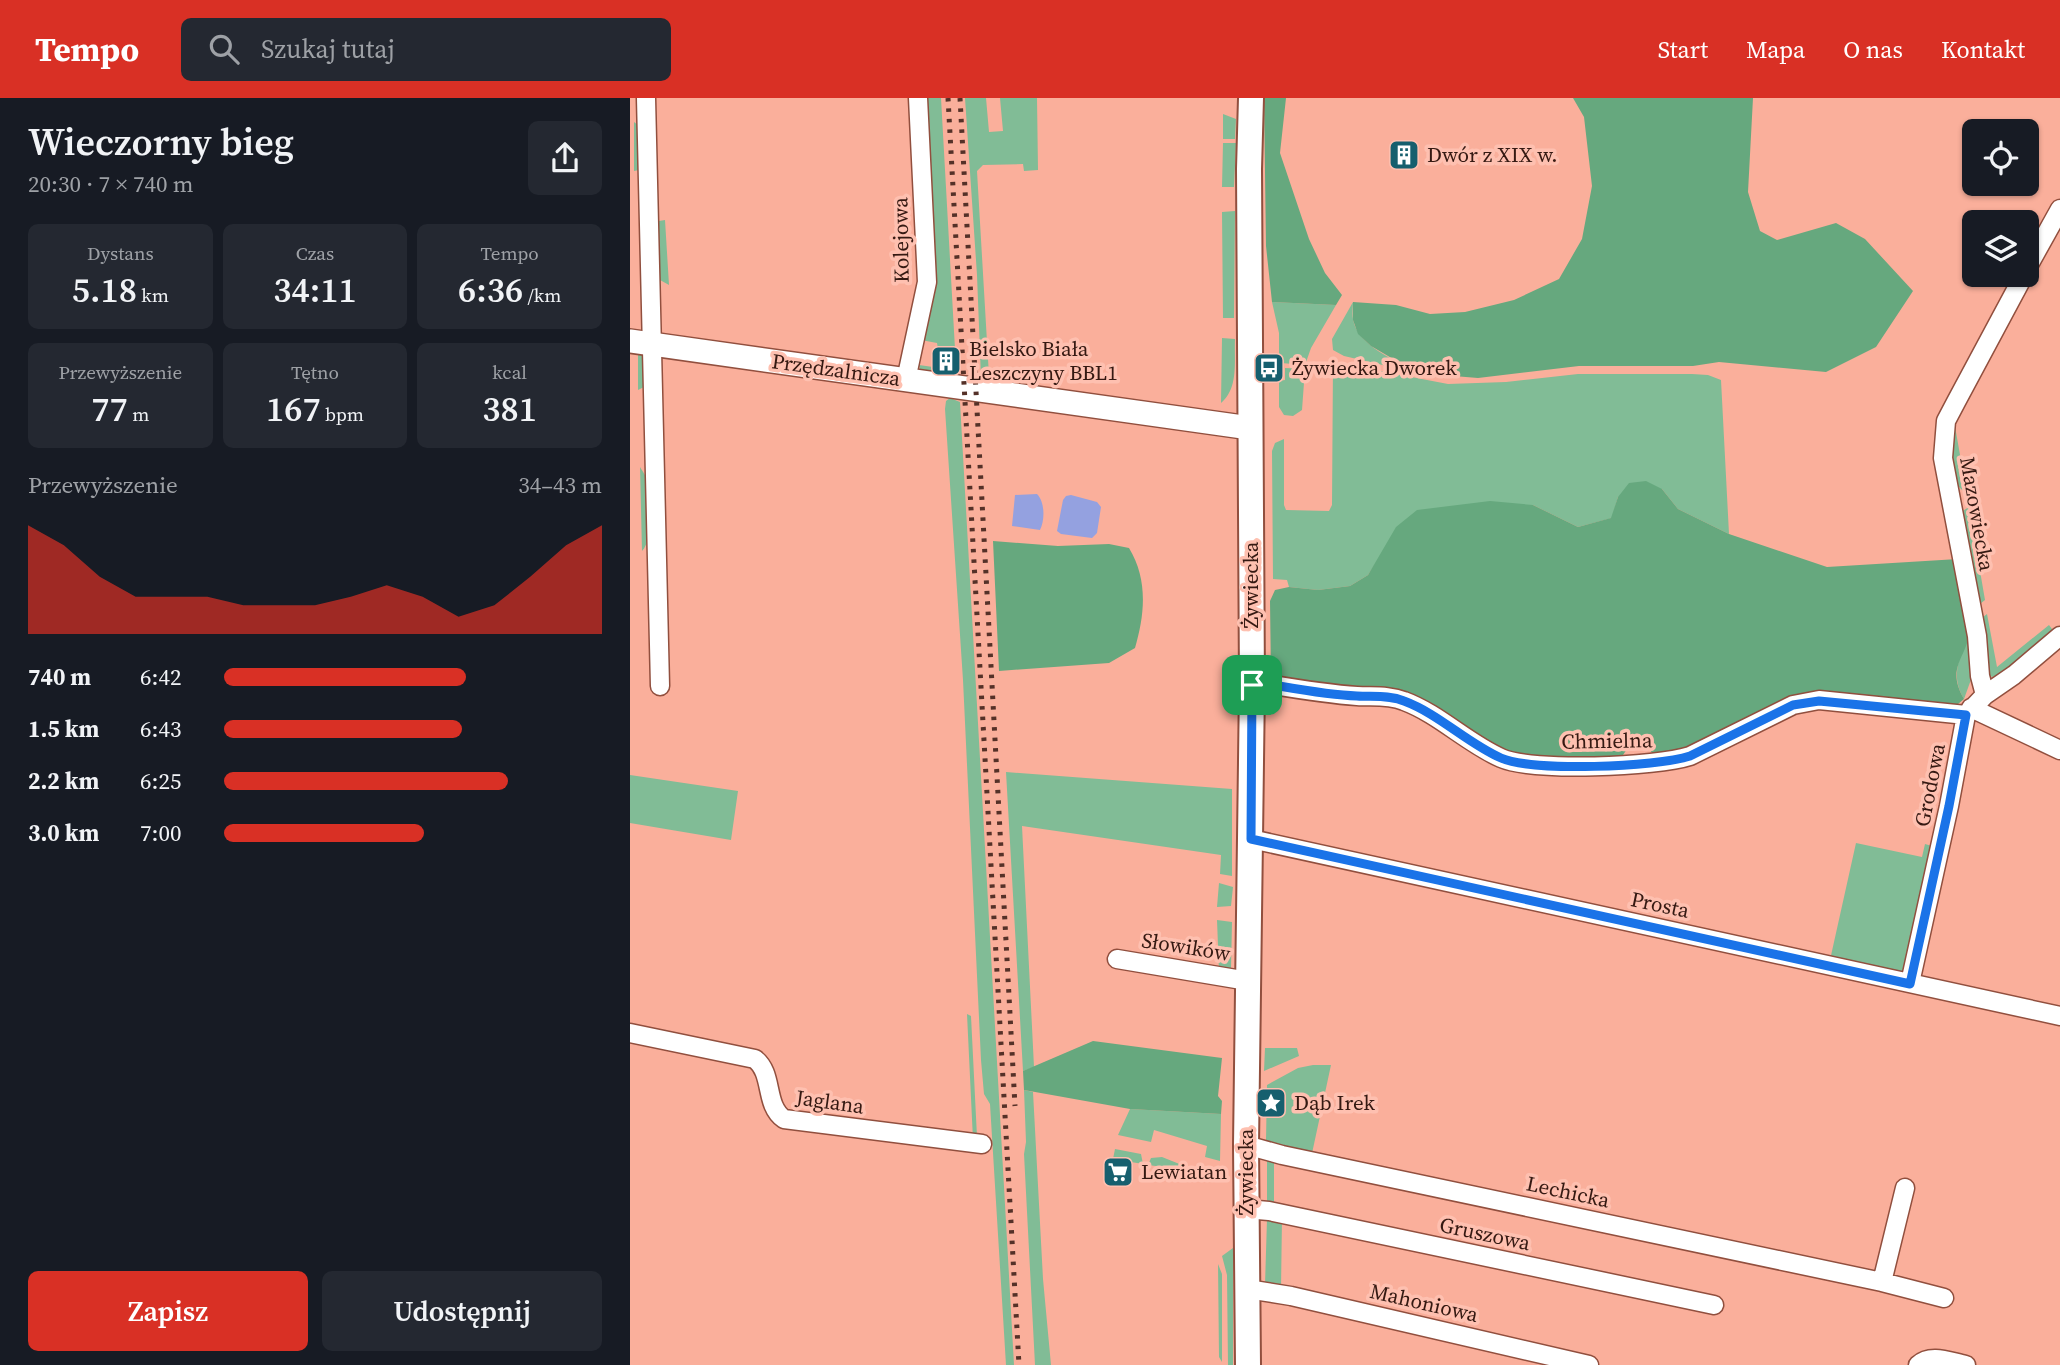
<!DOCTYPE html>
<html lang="pl">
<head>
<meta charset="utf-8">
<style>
	:root { --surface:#171b24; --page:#242831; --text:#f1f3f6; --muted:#9ea1a6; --accent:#d93025 }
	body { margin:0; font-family:"Source Serif 4",serif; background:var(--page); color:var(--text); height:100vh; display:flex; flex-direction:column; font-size:26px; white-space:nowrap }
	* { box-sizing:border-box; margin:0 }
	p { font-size:23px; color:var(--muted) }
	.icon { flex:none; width:38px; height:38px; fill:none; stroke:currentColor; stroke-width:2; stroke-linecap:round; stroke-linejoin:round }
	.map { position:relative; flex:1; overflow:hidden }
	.sheet { display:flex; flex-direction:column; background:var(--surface); width:630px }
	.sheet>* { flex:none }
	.controls { position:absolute; left:1332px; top:21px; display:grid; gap:14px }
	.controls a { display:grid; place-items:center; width:77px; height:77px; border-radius:10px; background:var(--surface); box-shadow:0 2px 5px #0004; font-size:35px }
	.pin { position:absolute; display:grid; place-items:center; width:60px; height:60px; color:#fff; margin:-30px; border-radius:14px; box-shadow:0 4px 10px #0006 }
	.round { display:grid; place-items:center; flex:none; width:74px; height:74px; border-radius:10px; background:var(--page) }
	.overview { display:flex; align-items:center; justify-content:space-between; height:119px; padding:0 28px }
	h1 { font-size:38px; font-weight:600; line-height:52px }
	.metrics { display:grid; grid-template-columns:repeat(3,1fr); gap:10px; height:119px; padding:7px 28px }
	.metrics div { display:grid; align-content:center; border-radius:10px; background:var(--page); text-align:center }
	.metrics b { font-size:35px; font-weight:600 }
	.metrics small { font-size:19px; font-weight:400 }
	.metrics p { font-size:19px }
	.chart { height:196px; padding:14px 28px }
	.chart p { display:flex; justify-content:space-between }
	.chart svg { width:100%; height:126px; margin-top:7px; fill:var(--accent); opacity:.7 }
	.button { display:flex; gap:14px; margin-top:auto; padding:14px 28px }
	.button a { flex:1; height:80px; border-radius:10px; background:var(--accent); color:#fff; font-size:28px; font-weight:600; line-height:80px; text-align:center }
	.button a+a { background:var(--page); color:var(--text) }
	ul { padding:0 28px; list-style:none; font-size:23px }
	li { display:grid; grid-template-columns:112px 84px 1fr; align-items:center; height:52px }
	li i { height:18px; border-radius:9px; background:var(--accent) }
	header { display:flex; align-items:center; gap:42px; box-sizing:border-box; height:98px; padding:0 35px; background:var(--accent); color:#fff }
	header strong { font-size:33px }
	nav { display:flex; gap:38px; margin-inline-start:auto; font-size:24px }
	.search { width:490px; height:63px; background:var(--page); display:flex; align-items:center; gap:18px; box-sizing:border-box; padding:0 24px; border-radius:10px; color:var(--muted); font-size:26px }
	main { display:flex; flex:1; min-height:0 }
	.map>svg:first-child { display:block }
</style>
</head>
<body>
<header>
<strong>Tempo</strong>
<div class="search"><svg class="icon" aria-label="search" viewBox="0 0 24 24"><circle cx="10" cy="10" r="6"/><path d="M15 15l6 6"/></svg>Szukaj tutaj</div>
<nav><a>Start</a><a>Mapa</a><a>O nas</a><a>Kontakt</a></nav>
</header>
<main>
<section class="sheet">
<div class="overview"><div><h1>Wieczorny bieg</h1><p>20:30 · 7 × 740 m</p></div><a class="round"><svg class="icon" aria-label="share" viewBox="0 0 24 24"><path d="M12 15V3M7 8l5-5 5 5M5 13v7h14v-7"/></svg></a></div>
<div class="metrics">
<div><p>Dystans</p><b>5.18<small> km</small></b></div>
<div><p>Czas</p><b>34:11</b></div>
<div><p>Tempo</p><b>6:36<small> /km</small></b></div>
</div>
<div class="metrics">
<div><p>Przewyższenie</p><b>77<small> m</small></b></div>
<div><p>Tętno</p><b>167<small> bpm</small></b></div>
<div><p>kcal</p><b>381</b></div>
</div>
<div class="chart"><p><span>Przewyższenie</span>34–43 m</p>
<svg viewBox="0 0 160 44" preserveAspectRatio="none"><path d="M0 44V6L10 13L20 24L30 31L40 31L50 31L60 34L70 34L80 34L90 31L100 27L110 31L120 38L130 34L140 24L150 13L160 6V44z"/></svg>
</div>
<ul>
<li><b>740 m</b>6:42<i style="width:64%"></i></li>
<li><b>1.5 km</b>6:43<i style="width:63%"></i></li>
<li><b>2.2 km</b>6:25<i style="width:75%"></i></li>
<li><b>3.0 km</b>7:00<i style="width:53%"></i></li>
</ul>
<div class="button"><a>Zapisz</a><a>Udostępnij</a></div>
</section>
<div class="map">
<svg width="1430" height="1267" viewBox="0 0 1430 1267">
	<rect width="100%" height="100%" fill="#faaf9b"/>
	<path fill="#81bc96" d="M292 0H311L325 251 327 253 329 277 290 271 289 267 310 270 324 268V256L309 257 307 245 291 242Z
		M335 0H356L359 34 373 33 370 0H407L408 72 394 73 393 66 353 67 347 73 359 278 357 281 351 280 347 177Z
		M593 16 606 21 605 41H593Z
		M4 24 8 27 9 72 4 73Z
		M593 45H606L604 89H592Z
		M605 113 604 220H593L592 114Z
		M35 122 39 187 30 182 27 175 26 128 29 123Z
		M642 204 706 207 681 250 675 267 651 265 649 262V235Z
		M723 204C723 209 722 216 723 221 727 248 766 262 787 275L714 258 703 252 702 241Z
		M592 240 605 241C604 263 609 290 591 305Z
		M8 255 15 257 16 288 8 292Z
		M703 264 818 286 876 284 948 276H1062L1078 277 1091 282 1099 436 1048 411 1032 391 988 399 982 420 948 429 903 407 753 454 738 477 720 488 688 492 659 489 657 482 643 481 642 353 645 345 654 341V407L656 412 699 413 702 407Z
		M655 270 675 271 672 312 663 318 654 317 649 309V283L655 282Z
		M320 300 330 304 384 1267H376L360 1006 354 996 351 962 333 582 315 311 316 303Z
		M1324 323 1337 396C1312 379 1321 348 1324 323Z
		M10 369C13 374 17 379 18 385 20 400 23 443 12 453Z
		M1339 409 1355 502 1346 509 1328 416Z
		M1357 516 1367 569 1419 527 1425 535 1381 573 1362 579 1358 576 1348 523Z
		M1340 528 1343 576 1334 601C1318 574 1333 556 1340 528Z
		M376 674 602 691V778L590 776 591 757 392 728 404 969 393 973Z
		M0 677 108 693 101 742 0 725Z
		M1226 745 1292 759 1295 746 1302 748 1276 870 1272 876 1200 862Z
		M589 785 603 789 601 808 587 809Z
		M587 822 602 824 601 871 589 873Z
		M337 916 341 918 347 1039 343 1042Z
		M635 950H667L669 958 634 973Z
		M683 967H701L681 1060 648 1050 636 1042 637 987 668 970Z
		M394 992 403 994 413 1181 421 1267H405L394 1056 396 1044Z
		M500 1011 591 1016 590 1063 575 1059 577 1048 524 1032 521 1044 488 1037Z
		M485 1051 511 1056 513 1066 483 1061Z
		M637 1058H644V1111L637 1109Z
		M532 1059 562 1071 563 1073 518 1067 521 1060Z
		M652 1120 651 1191 635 1187 637 1121Z
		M603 1150V1267H598L597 1177 592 1158Z
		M588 1166 592 1176V1264L589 1259Z"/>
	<path fill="#66a87e" d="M634 0H656L650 55 679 141 695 175 712 197 706 207 642 204 636 148Z
		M943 0H1123L1118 94 1130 133 1147 142 1206 125 1235 141 1283 193 1246 249 1196 274 1089 264 1063 268H949L848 280 787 275 741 248 728 236 723 222V204L766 207 800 216 835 214 884 202 929 181 952 141 962 88 954 19Z
		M1016 383 1032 391 1048 411 1099 436 1197 469 1328 461C1332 482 1340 506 1340 527 1340 559 1314 567 1334 601L1322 611 1188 599 1059 655 1027 662 1018 649 999 648 989 663 882 660 789 607 641 580 640 503 645 492 659 489 688 492 720 488 738 477 766 429 787 412 860 403 903 407 948 429 981 420 988 399 999 385Z
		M363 443 428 448 479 446 499 450C518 481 515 516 505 550L479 565 369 573Z
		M463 943 592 960 588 998 592 1003 591 1016 500 1011 394 992 393 973Z"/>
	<path fill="#94a1e0" d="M407 396C415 404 415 422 410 432L382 428 385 397Z
		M441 397 467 404 471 409 467 435 462 440 431 436 427 433 433 402 436 398Z"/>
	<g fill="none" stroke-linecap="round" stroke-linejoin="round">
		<g stroke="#914f3e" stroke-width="21">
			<path id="minor" d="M16 0 30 588
				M1396 172 1430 111
				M276 282 297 184 288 0
				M622 587 637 586C667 591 697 596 727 598 743 599 759 597 774 603 809 616 837 645 871 660 903 674 1026 669 1060 658L1163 607 1189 602 1336 617
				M1355 597 1350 578 1347 538 1313 360 1316 323 1326 304 1394 177
				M1341 610 1430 652
				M621 741 1430 918
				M487 861 618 883
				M1280 885 1319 708 1336 617 1355 597 1384 577 1430 538
				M0 935 125 961C144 976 134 1007 154 1021L352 1046
				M616 1047 652 1057 1252 1184 1314 1200
				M616 1111 639 1113 1084 1207
				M1252 1184 1275 1090
				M617 1191 661 1198 959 1267
				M1288 1267C1301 1255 1320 1264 1336 1267"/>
		</g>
		<g stroke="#914f3e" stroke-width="26">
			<path id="tertiary" d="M0 243 620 330"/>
		</g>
		<g stroke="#914f3e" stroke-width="28">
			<path id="secondary" d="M618 1267 616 1047 622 587 619 71 621 0"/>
		</g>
		<use href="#minor" stroke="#fff" stroke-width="18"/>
		<use href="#tertiary" stroke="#fff" stroke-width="23"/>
		<use href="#secondary" stroke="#fff" stroke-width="24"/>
		<path stroke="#553128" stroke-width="5" stroke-dasharray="3.5 7" stroke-linecap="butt" d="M318 0 389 1267
			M330 0 385 1008"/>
	</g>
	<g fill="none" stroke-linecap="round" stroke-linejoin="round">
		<g stroke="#fff" stroke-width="14">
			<path id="route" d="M637 586C667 591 697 597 727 598 743 599 759 597 774 603 809 616 837 645 871 660 903 674 1025 669 1060 658L1163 607 1189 603 1336 617 1319 708 1280 886 621 741 622 587Z"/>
		</g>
		<use href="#route" stroke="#1a73e8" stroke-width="9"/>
	</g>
	<defs>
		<g id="building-square" transform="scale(1.575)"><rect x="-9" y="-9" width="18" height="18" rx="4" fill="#165f6e" stroke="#fec0b0"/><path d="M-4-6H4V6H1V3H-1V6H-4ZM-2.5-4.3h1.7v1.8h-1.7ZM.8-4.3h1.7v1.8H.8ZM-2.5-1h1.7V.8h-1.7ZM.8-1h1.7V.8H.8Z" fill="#fff"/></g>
		<g id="bus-square" transform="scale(1.575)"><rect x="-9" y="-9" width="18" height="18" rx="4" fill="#165f6e" stroke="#fec0b0"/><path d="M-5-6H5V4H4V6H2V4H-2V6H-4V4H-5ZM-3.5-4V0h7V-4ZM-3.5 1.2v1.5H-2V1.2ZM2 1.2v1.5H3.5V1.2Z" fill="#fff"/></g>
		<g id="sight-square" transform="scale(1.575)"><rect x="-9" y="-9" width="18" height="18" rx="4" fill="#165f6e" stroke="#fec0b0"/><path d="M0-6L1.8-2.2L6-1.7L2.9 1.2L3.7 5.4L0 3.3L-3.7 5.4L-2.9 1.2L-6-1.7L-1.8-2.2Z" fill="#fff"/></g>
		<g id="supermarket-square" transform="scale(1.575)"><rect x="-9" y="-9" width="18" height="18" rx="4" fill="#165f6e" stroke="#fec0b0"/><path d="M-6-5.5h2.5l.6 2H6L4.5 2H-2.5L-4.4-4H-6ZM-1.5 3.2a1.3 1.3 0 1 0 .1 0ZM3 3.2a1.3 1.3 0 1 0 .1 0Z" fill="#fff"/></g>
	</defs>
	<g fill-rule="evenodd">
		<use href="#building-square" x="774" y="57"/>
		<use href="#building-square" x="316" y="263"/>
		<use href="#bus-square" x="639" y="270"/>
		<use href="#sight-square" x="641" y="1005"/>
		<use href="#supermarket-square" x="488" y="1074"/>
	</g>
	<g text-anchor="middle" stroke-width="7" stroke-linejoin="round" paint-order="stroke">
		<g font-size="21" fill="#351912" stroke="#fec0b0" text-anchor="start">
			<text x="797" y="64">Dwór z XIX w.</text>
			<text x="339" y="258">Bielsko Biała<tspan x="339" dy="24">Leszczyny BBL1</tspan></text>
			<text x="662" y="277">Żywiecka Dworek</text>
			<text x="664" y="1012">Dąb Irek</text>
			<text x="511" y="1081">Lewiatan</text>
		</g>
		<g font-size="21" fill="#351912" stroke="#fec0b0">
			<text transform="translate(271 142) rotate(-91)" y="7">Kolejowa</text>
			<text transform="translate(206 272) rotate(8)" y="7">Przędzalnicza</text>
			<text transform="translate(1347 416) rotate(80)" y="7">Mazowiecka</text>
			<text transform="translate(621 487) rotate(-90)" y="7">Żywiecka</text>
			<text transform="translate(977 643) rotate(-1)" y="7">Chmielna</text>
			<text transform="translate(1300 687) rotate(-79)" y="7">Grodowa</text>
			<text transform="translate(1030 807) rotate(12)" y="7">Prosta</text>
			<text transform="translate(556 849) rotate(9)" y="7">Słowików</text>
			<text transform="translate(200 1004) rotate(8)" y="7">Jaglana</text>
			<text transform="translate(616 1074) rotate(-90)" y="7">Żywiecka</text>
			<text transform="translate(938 1094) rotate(12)" y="7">Lechicka</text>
			<text transform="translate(855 1136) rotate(12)" y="7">Gruszowa</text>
			<text transform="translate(794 1205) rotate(13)" y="7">Mahoniowa</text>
		</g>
	</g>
</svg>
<div class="controls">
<a><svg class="icon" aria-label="locate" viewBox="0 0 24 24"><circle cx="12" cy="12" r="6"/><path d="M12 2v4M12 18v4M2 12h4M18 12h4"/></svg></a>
<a><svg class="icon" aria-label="layers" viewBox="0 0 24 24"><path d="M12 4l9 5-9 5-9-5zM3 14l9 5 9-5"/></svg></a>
</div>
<div class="pin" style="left:622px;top:587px;background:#1e9e55"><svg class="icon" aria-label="arrive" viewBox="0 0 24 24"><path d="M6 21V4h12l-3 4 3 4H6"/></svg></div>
</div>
</main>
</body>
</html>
